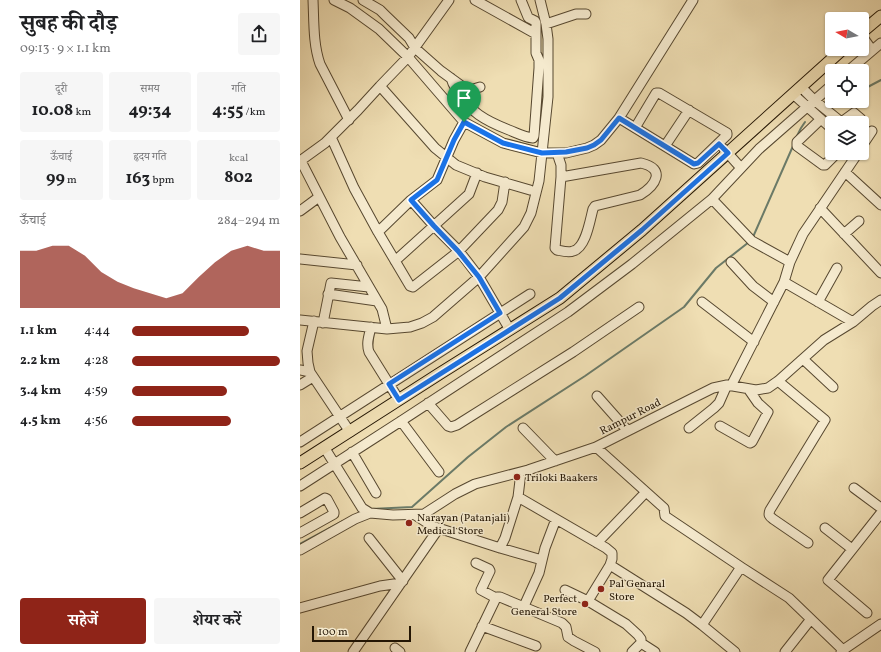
<!DOCTYPE html>
<html lang="hi">
<head>
<meta charset="utf-8">
<style>
	:root { --surface:#fff; --page:#f6f6f6; --text:#202124; --muted:#757577; --accent:#8f2418 }
	body { margin:0; font-family:Vollkorn,"Noto Serif Devanagari",serif; background:var(--page); color:var(--text); height:100vh; display:flex; flex-direction:column; font-size:15px; white-space:nowrap }
	* { box-sizing:border-box; margin:0 }
	p { font-size:13px; color:var(--muted) }
	.icon { flex:none; width:22px; height:22px; fill:none; stroke:currentColor; stroke-width:2; stroke-linecap:round; stroke-linejoin:round }
	.map { position:relative; flex:1; overflow:hidden }
	.sheet { display:flex; flex-direction:column; background:var(--surface); width:300px }
	.sheet>* { flex:none }
	.needle { width:26px; rotate:280deg }
	.fabs { position:absolute; left:525px; top:12px; display:grid; gap:8px }
	.fabs a { display:grid; place-items:center; width:44px; height:44px; border-radius:4px; background:var(--surface); box-shadow:0 1px 3px #0004; font-size:20px }
	.scale { position:absolute; left:12px; bottom:10px; width:99px; box-sizing:border-box; padding-left:4px; border:2px solid #241604; border-top:0; font-size:11px; line-height:14px; white-space:nowrap; color:#241604; -webkit-text-stroke:3px #f5eace; paint-order:stroke }
	.pin { position:absolute; display:grid; place-items:center; width:34px; height:34px; color:#fff; margin:-41px -17px; border-radius:50% 50% 50% 0; rotate:-45deg; box-shadow:0 0 4px #0007 }
	.pin .icon { rotate:45deg }
	.round { display:grid; place-items:center; flex:none; width:42px; height:42px; border-radius:4px; background:var(--page) }
	.headline { display:flex; align-items:center; justify-content:space-between; height:68px; padding:0 20px }
	h1 { font-size:22px; font-weight:700; line-height:30px }
	.stats { display:grid; grid-template-columns:repeat(3,1fr); gap:6px; height:68px; padding:4px 20px }
	.stats div { display:grid; align-content:center; border-radius:4px; background:var(--page); text-align:center }
	.stats b { font-size:17px; font-weight:700 }
	.stats small { font-size:11px; font-weight:400 }
	.stats p { font-size:11px }
	.chart { height:112px; padding:8px 20px }
	.chart p { display:flex; justify-content:space-between }
	.chart svg { width:100%; height:72px; margin-top:4px; fill:var(--accent); opacity:.7 }
	.action { display:flex; gap:8px; margin-top:auto; padding:8px 20px }
	.action a { flex:1; height:46px; border-radius:4px; background:var(--accent); color:#fff; font-size:16px; font-weight:700; line-height:46px; text-align:center }
	.action a+a { background:var(--page); color:var(--text) }
	ul { padding:0 20px; list-style:none; font-size:13px }
	li { display:grid; grid-template-columns:64px 48px 1fr; align-items:center; height:30px }
	li i { height:10px; border-radius:5px; background:var(--accent) }
	main { display:flex; flex:1; min-height:0 }
	.map>svg:first-child { display:block }
</style>
</head>
<body>
<main>
<section class="sheet">
<div class="headline"><div><h1>सुबह की दौड़</h1><p>09:13 · 9 × 1.1 km</p></div><a class="round"><svg class="icon" aria-label="share" viewBox="0 0 24 24"><path d="M12 15V3M7 8l5-5 5 5M5 13v7h14v-7"/></svg></a></div>
<div class="stats">
<div><p>दूरी</p><b>10.08<small> km</small></b></div>
<div><p>समय</p><b>49:34</b></div>
<div><p>गति</p><b>4:55<small> /km</small></b></div>
</div>
<div class="stats">
<div><p>ऊँचाई</p><b>99<small> m</small></b></div>
<div><p>हृदय गति</p><b>163<small> bpm</small></b></div>
<div><p>kcal</p><b>802</b></div>
</div>
<div class="chart"><p><span>ऊँचाई</span>284–294 m</p>
<svg viewBox="0 0 160 44" preserveAspectRatio="none"><path d="M0 44V9L10 9L20 6L30 6L40 12L50 22L60 28L70 32L80 35L90 38L100 35L110 25L120 16L130 9L140 6L150 9L160 9V44z"/></svg>
</div>
<ul>
<li><b>1.1 km</b>4:44<i style="width:79%"></i></li>
<li><b>2.2 km</b>4:28<i style="width:100%"></i></li>
<li><b>3.4 km</b>4:59<i style="width:64%"></i></li>
<li><b>4.5 km</b>4:56<i style="width:67%"></i></li>
</ul>
<div class="action"><a>सहेजें</a><a>शेयर करें</a></div>
</section>
<div class="map">
<svg width="581" height="652" viewBox="0 0 581 652">
	<rect width="100%" height="100%" fill="#efdeb3"/>
	<filter id="stains"><feTurbulence type="fractalNoise" baseFrequency=".005" numOctaves="4"/><feColorMatrix values="0 0 0 0 .2 0 0 0 0 .09 0 0 0 0 .02 0 0 0 .5 -.17"/></filter>
	<radialGradient id="worn" r=".72"><stop offset=".6" stop-color="#630" stop-opacity="0"/><stop offset="1" stop-color="#630" stop-opacity=".3"/></radialGradient>
	<g fill="none" stroke-linecap="round" stroke-linejoin="round">
		<path stroke="#6b7a67" stroke-width="2" d="M562 90 581 80
			M534 104 540 101
			M497 136 501 128 505 122
			M453 237 493 146
			M71 509 112 507 168 457 206 427 285 376 384 307 416 268 449 242
			M0 544 43 521"/>
		<g stroke="#574830" stroke-width="11">
			<path id="minor" d="M13 0C14 21 13 44 20 64L49 120
				M34 0 50 8 79 29 108 57 164 122 203 143 242 153H266L287 148 294 145 301 140 319 118 393 0
				M63 0 80 10 85 15 109 38 115 48 141 71 167 90H170L180 87
				M175 0 236 34
				M246 24 276 14H286
				M562 36 572 50
				M548 71 581 43
				M151 78C152 82 154 86 156 89 169 112 186 121 209 130 217 133 224 137 233 138L234 136 239 68V60L236 53V23L235 21 229 18 228 17 221 0
				M80 86 135 148 156 165 185 177 230 190
				M501 87 514 100 540 121H543L554 113 561 119
				M493 94 532 129
				M319 118 394 164 398 163 427 135V133L359 93H356L335 128
				M521 119 497 142V146L523 165H525L537 153
				M31 137 54 188 78 232 111 200 137 180 154 140 164 122
				M365 146 389 110
				M562 146 572 131
				M424 149 441 168
				M257 153 261 165V177L255 248 257 250C262 251 269 253 273 251 286 248 290 220 293 209L295 206 340 195C355 186 367 169 341 163L261 177
				M0 161 25 143 58 110 80 86 108 57 149 0
				M1 161 40 237 82 309 87 329
				M545 172 581 205
				M412 199 452 241 490 262
				M111 200 134 226 159 251 179 277 210 330
				M520 208 581 273
				M0 211 19 197
				M78 232 110 286 113 287 159 251 198 210 202 202 205 182
				M544 234 559 221
				M0 259 57 265
				M95 261 169 194 177 173
				M431 262 453 286 474 302
				M484 282 553 322
				M28 294 77 301
				M402 302 454 342
				M518 302 537 268
				M0 320 87 329 110 327 122 323 133 317 179 277 224 227 231 213 239 181 248 97V39L246 24 240 0
				M14 321 7 351 8 363 10 372 50 432
				M23 323 31 283 69 287
				M71 327C69 336 66 343 69 352L99 400
				M503 359 533 387
				M0 370 10 372
				M478 381 525 420 470 510C468 515 469 516 473 519L508 543
				M0 385 13 377
				M431 386 484 282 490 262 503 234 558 153
				M297 396 328 431
				M128 403 148 426 151 427 157 425 273 352 339 307
				M101 421 139 472
				M420 426 450 443 452 442 468 412 458 403 449 390
				M223 428 255 461
				M389 428 414 408 419 403 427 385
				M0 442 230 294
				M24 447 62 508 70 513 93 515 124 514 155 494 175 484 228 470 296 447 389 400 413 388 427 385 456 390 468 388 478 381 524 340 553 322 572 306 581 300
				M296 447 364 508 365 516 441 567
				M52 452 76 493
				M221 472 218 497 306 548 312 553V559L310 565 386 613 402 625 441 567 489 598 543 650 541 652
				M0 486 101 421 268 312 332 264 412 199 459 149 532 85
				M554 488 581 508
				M0 513 25 498 27 499 34 512V514L0 533
				M115 515 132 526 200 548 242 560
				M525 528 552 549
				M69 538 103 581
				M297 543 346 492
				M200 548 205 538 218 497
				M0 550 55 519 70 513
				M176 563 189 569 190 571 181 590 196 598
				M265 590 288 601 326 624 338 635 341 639V643L332 652
				M288 601 310 565
				M224 606 239 573 245 548 256 519
				M0 608 80 586 101 583
				M567 613 528 580 581 513
				M402 625 435 652
				M182 626 236 646
				M341 643 355 652
				M95 648 100 652
				M543 650 581 624
				M53 652 139 528
				M170 652 196 598 197 597H200L262 623 266 627 268 637 274 641 295 652
				M485 652 511 619"/>
		</g>
		<g stroke="#241604" stroke-width="13">
			<path id="major" d="M562 32 581 16
				M0 463 139 374 260 298 342 230 543 49"/>
		</g>
		<use href="#minor" stroke="#f5eace" stroke-width="9"/>
		<use href="#major" stroke="#efdeb3" stroke-width="11"/>
	</g>
	<g fill="none" stroke-linecap="round" stroke-linejoin="round">
		<g stroke="#fff" stroke-width="8">
			<path id="route" d="M319 118 394 164 398 163 419 144 428 153 342 230 260 298 99 400 89 384 200 313 179 277 158 251 134 226 111 200 137 180 154 140 164 122 203 143 242 153 266 152 287 148 294 145 301 140Z"/>
		</g>
		<use href="#route" stroke="#1a73e8" stroke-width="5"/>
	</g>
	<g fill="#8f2418" stroke="#f5eace" stroke-width="1.5">
		<circle cx="217" cy="477" r="4"/>
		<circle cx="109" cy="523" r="4"/>
		<circle cx="301" cy="589" r="4"/>
		<circle cx="285" cy="604" r="4"/>
	</g>
	<g text-anchor="middle" stroke-width="3" stroke-linejoin="round" paint-order="stroke">
		<g font-size="11" fill="#241604" stroke="#f5eace">
			<text transform="translate(330 416) rotate(-27)" y="4">Rampur Road</text>
		</g>
		<g font-size="11" fill="#241604" stroke="#f5eace" text-anchor="start">
			<text x="225" y="481">Triloki Baakers</text>
			<text x="117" y="521">Narayan (Patanjali)<tspan x="117" dy="13">Medical Store</tspan></text>
			<text x="309" y="587">Pal Genaral<tspan x="309" dy="13">Store</tspan></text>
			<text x="277" y="602" text-anchor="end">Perfect<tspan x="277" dy="13">General Store</tspan></text>
		</g>
	</g>
	<rect width="100%" height="100%" filter="url(#stains)"/>
	<rect width="100%" height="100%" fill="url(#worn)"/>
</svg>
<div class="fabs">
<a><svg class="needle" viewBox="-14 -14 28 28"><path d="M0-13l5 13h-10z" fill="#e53935"/><path d="M0 13l5-13h-10z" fill="#757577"/></svg></a>
<a><svg class="icon" aria-label="locate" viewBox="0 0 24 24"><circle cx="12" cy="12" r="6"/><path d="M12 2v4M12 18v4M2 12h4M18 12h4"/></svg></a>
<a><svg class="icon" aria-label="layers" viewBox="0 0 24 24"><path d="M12 4l9 5-9 5-9-5zM3 14l9 5 9-5"/></svg></a>
</div>
<div class="scale">100 m</div>
<div class="pin" style="left:164px;top:122px;background:#1e9e55"><svg class="icon" aria-label="arrive" viewBox="0 0 24 24"><path d="M6 21V4h12l-3 4 3 4H6"/></svg></div>
</div>
</main>
</body>
</html>
